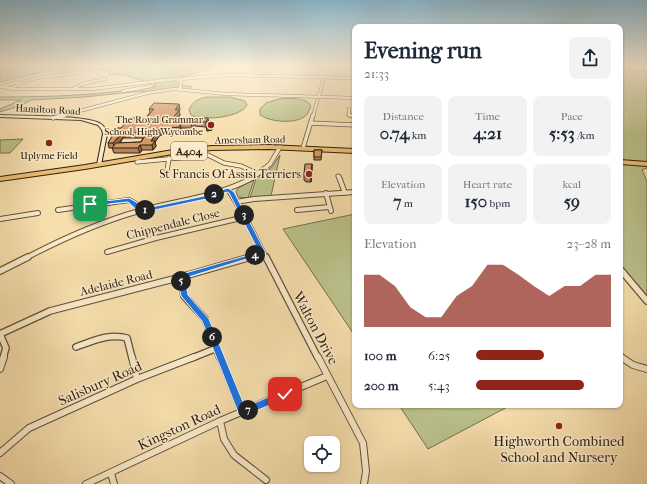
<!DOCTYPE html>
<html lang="en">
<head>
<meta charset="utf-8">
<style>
	:root { --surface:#fff; --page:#f2f2f3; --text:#1f2937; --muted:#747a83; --accent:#8f2418 }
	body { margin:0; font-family:"IM FELL French Canon",serif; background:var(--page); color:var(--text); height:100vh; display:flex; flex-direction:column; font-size:15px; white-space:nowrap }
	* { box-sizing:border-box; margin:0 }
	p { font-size:13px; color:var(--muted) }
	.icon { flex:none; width:22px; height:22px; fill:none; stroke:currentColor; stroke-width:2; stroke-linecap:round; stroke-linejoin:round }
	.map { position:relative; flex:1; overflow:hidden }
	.side { position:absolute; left:352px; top:24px; width:271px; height:384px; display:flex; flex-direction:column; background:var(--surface); border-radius:8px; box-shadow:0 1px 3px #0004 }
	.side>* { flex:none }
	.tools { position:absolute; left:304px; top:436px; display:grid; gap:8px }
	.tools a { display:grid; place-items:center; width:36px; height:36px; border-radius:8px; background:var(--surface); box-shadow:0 1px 3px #0004; font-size:20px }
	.pin { position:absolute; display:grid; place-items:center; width:34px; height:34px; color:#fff; margin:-17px; border-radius:8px; box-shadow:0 2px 6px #0006 }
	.km { position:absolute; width:20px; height:20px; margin:-10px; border-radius:50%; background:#222; color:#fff; font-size:11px; line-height:20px; text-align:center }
	.round { display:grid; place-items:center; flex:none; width:42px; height:42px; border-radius:8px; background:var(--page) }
	.head { display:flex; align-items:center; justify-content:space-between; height:68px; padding:0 12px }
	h1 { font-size:22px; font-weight:800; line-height:30px }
	.figures { display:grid; grid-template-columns:repeat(3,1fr); gap:6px; height:68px; padding:4px 12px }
	.figures div { display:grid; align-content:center; border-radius:8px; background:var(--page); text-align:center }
	.figures b { font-size:17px; font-weight:800 }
	.figures small { font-size:11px; font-weight:400 }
	.figures p { font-size:11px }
	.chart { height:112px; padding:8px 12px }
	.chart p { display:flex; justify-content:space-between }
	.chart svg { width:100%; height:72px; margin-top:4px; fill:var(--accent); opacity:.7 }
	ul { padding:0 12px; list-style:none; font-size:13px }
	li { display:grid; grid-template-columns:64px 48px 1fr; align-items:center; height:30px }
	li i { height:10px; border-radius:5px; background:var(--accent) }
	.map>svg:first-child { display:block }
</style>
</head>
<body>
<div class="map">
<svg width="647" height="484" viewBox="0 0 647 484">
	<rect width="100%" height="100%" fill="#f6dead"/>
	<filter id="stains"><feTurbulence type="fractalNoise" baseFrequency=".005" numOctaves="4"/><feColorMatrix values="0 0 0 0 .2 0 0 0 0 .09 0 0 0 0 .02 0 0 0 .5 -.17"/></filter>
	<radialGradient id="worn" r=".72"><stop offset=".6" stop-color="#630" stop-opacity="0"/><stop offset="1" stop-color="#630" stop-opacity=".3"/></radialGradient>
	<path fill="#bbc18b" stroke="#76704e" d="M0 66H78L88 67 85 69 62 67 0 82Z
		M89 66H234L217 69 218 67 181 77 179 81 183 86H191L190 90 172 89 146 93 143 91 84 97 31 100 20 106 0 112V109L21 100H0V97C52 97 105 95 156 86L154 81 146 82 124 75 109 74V71L90 68 91 66Z
		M620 66H624L626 70 647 72V162L620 160Z
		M206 97H230L245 101 247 105C240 118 203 121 191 115L189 110C192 102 198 99 206 97Z
		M279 99C288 98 307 97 311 106 309 110 308 115 304 117 294 124 270 122 260 115V109L266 103Z
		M23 139 10 153H0V140Z
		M280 155 271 196 250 198 256 179 272 167Z
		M620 163 647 165V168L642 170 647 181V296L634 283 620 263Z
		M254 180 248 198 238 197 236 192 238 188Z
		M355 214V336L283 229Z
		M399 405H511L428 449Z"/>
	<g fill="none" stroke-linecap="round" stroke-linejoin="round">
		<g stroke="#625037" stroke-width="3.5">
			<path id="street-far4" d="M86 66 89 68 81 72C59 77 30 74 11 89H92L175 79 181 81 180 89
				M351 66 355 68
				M60 70 81 71
				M251 76 253 66
				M180 79 227 75 355 78
				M11 88 1 87 18 82
				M73 89 82 84 105 79
				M123 91 152 86
				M349 109V115L354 116
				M61 116 147 93 174 89 226 94 355 98
				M313 116 324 78"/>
		</g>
		<g stroke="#625037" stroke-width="5">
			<path id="street-far3" d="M349 115 355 116
				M53 118 65 115
				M310 123 355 125
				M303 148 313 115
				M137 162 208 155 224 163 241 166 258 174
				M167 171 169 158
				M338 176 339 178
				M252 178 270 164 280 147"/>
		</g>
		<g stroke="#625037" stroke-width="6">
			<path id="street-far2" d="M339 177 345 193
				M228 189 245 217 266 258
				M326 193 331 211
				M236 202 254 199 355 192
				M58 210 129 200 136 204 140 211
				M297 210 329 207
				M0 219 38 213
				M107 252 156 238 245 217
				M26 258C62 239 100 222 139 211 178 200 218 197 254 177
				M248 258 263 253"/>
		</g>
		<g stroke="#625037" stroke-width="8">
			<path id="street-far1" d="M266 257 318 358
				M620 269 647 301
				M0 271 28 257
				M181 277 184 296 205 319 220 358
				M76 347C93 341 109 333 127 338L132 358
				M620 356 622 358
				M3 358 6 348 0 334 50 311 181 277 251 257
				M192 358 217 348"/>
		</g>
		<g stroke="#625037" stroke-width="8">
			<path id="street" d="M132 357 137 379
				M220 357 242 412
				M318 357 363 443 366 471 364 484
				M621 357 633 365 647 369
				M0 369 4 357
				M220 421 224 439 234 455 266 480
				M0 453 29 428 137 379 194 357
				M111 473 114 484
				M0 476 11 484
				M86 484 220 421 327 376"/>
		</g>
		<g stroke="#312010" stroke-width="2">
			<path id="secondary" d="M0 115C19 116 89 115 101 124 104 126 106 130 107 134L101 165 99 166 97 165 103 134 102 130 98 125 81 120 0 117Z"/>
		</g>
		<g stroke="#312010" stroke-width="2">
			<path id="primary" d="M269 145 355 149V153L269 149 212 150 173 154 85 169 0 181V177L85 165 173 150 212 146Z
				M620 160 647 162V166L620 164Z"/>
		</g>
		<use href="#street-far4" stroke="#f9eaca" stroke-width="2.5"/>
		<use href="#street-far3" stroke="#f9eaca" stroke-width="3.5"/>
		<use href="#street-far2" stroke="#f9eaca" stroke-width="4"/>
		<use href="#street-far1" stroke="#f9eaca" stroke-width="5.5"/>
		<use href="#street" stroke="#f9eaca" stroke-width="6"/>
		<use href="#secondary" fill="#f9eaca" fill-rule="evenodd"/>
		<use href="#primary" fill="#ebbf76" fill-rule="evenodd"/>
	</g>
	<path fill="#b7835a" stroke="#312010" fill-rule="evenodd" d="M149 109H180L179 111 180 115 178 118 195 121H209L212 126V130L207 131 206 127 195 126V124L192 128H181V133L160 135 155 142 156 146 153 150H142L140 153H114L112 148H109L108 143 121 128 146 118 150 112ZM123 138H143L141 142 120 143Z
		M314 150H322L321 160H314Z
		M312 164V169L311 182H306L304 180V174Z"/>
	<path fill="#956a4a" stroke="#312010" d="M179 104 180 109 179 111 180 115 174 123 173 118 175 110Z
		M194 118 195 124 192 128 191 123Z
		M208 118 209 123 211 121 212 130 207 131 206 122Z
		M180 122 181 128V133L160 135 155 142 156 146 153 150 151 141 159 129Z
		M122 133 123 138 115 148 113 143Z
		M140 145 142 150 140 153 138 148Z
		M312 164V169L311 182 310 176Z"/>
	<path fill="#d59869" stroke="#312010" d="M154 103 179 104 175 110H179L173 118H194L191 123 180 122V127L159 129 151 141H155L152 145H140L138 148H112L116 143 141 142 147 133H122L113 143H108L117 128H121L130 118H146L154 109H149Z
		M197 118H208L206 122H194Z
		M211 121V125L206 126V122Z
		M314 150H322L321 157H314Z
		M305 164H312L310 176H305L304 174Z"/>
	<linearGradient id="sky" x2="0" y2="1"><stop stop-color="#8ab7ce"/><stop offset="0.49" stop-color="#fbf0da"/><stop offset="1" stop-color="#fbf0da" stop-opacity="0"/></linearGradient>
	<rect width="647" height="134" fill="url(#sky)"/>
	<path fill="#1a73e8" stroke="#fff" d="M228 188 234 192 266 253 185 278 188 295 209 319 245 407 285 390 288 391 290 394 288 397 242 417 239 415 238 412 202 321 181 296 177 277 178 275 259 252 229 193 227 192 206 199 140 213 128 202 90 206 87 204 90 203 129 198 138 203 142 209 204 196Z"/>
	<g fill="#8f2418" stroke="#f9eaca" stroke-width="1.5">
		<circle cx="211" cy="125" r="4"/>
		<circle cx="49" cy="143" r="4"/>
		<circle cx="309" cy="174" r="4"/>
		<circle cx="559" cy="426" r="4"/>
	</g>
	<g text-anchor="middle" stroke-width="3" stroke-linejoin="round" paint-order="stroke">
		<g font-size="10" fill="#312010" stroke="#f9eaca">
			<text transform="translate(48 109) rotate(3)" y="4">Hamilton Road</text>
			<text transform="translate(250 139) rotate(-1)" y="4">Amersham Road</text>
		</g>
		<g font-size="10" fill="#312010" stroke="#f9eaca" text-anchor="end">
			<text x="203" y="123">The Royal Grammar<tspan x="203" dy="12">School, High Wycombe</tspan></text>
			<text x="49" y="159" text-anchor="middle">Uplyme Field</text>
		</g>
		<rect fill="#f9eaca" stroke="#6d5d48" stroke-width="1" x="171" y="142" width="36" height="18" rx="3"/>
		<g font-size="11" font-weight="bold" fill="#312010">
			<text x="189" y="155">A404</text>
		</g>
		<g font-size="12" fill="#312010" stroke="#f9eaca" text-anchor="end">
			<text x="301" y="178">St Francis Of Assisi Terriers</text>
		</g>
		<g font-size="12" fill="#312010" stroke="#f9eaca">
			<text transform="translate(173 224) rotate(-14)" y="4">Chippendale Close</text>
			<text transform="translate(116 283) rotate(-14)" y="4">Adelaide Road</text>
		</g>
		<g font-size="14" fill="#312010" stroke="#f9eaca">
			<text transform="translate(316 328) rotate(62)" y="5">Walton Drive</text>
			<text transform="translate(100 383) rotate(-24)" y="5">Salisbury Road</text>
			<text transform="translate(179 427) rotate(-25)" y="5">Kingston Road</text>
		</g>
		<g font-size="14" fill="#312010" stroke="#f9eaca">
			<text x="559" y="446">Highworth Combined<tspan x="559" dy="16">School and Nursery</tspan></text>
		</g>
	</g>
	<rect width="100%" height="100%" filter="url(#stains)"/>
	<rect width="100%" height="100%" fill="url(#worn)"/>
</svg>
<div class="tools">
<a><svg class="icon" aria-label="locate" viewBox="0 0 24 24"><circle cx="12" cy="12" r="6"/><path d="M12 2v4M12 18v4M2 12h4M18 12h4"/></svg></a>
</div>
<div class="pin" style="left:90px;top:204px;background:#1e9e55"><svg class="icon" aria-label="arrive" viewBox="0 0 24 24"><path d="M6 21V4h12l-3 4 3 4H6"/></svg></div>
<div class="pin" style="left:285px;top:394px;background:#d93025"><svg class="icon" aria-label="check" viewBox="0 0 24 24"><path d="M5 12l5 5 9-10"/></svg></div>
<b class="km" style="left:145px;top:210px">1</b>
<b class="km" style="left:214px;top:194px">2</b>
<b class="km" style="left:244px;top:215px">3</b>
<b class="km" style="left:255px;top:255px">4</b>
<b class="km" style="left:181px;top:281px">5</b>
<b class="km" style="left:212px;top:337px">6</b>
<b class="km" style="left:248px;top:410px">7</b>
<section class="side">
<div class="head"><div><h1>Evening run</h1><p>21:33</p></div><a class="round"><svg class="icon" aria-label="share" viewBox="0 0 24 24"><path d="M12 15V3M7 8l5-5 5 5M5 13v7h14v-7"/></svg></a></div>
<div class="figures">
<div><p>Distance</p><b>0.74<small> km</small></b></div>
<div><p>Time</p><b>4:21</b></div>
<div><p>Pace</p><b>5:53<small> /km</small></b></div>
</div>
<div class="figures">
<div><p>Elevation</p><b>7<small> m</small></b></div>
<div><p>Heart rate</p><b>150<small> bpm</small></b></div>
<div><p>kcal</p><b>59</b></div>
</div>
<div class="chart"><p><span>Elevation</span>23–28 m</p>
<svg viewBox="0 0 160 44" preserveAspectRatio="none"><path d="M0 44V12L10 12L20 19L30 32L40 38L50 38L60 25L70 19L80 6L90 6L100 12L110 19L120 25L130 19L140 19L150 12L160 12V44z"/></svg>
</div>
<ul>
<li><b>100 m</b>6:25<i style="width:50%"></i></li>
<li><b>200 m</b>5:43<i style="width:80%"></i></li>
</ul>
</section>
</div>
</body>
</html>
